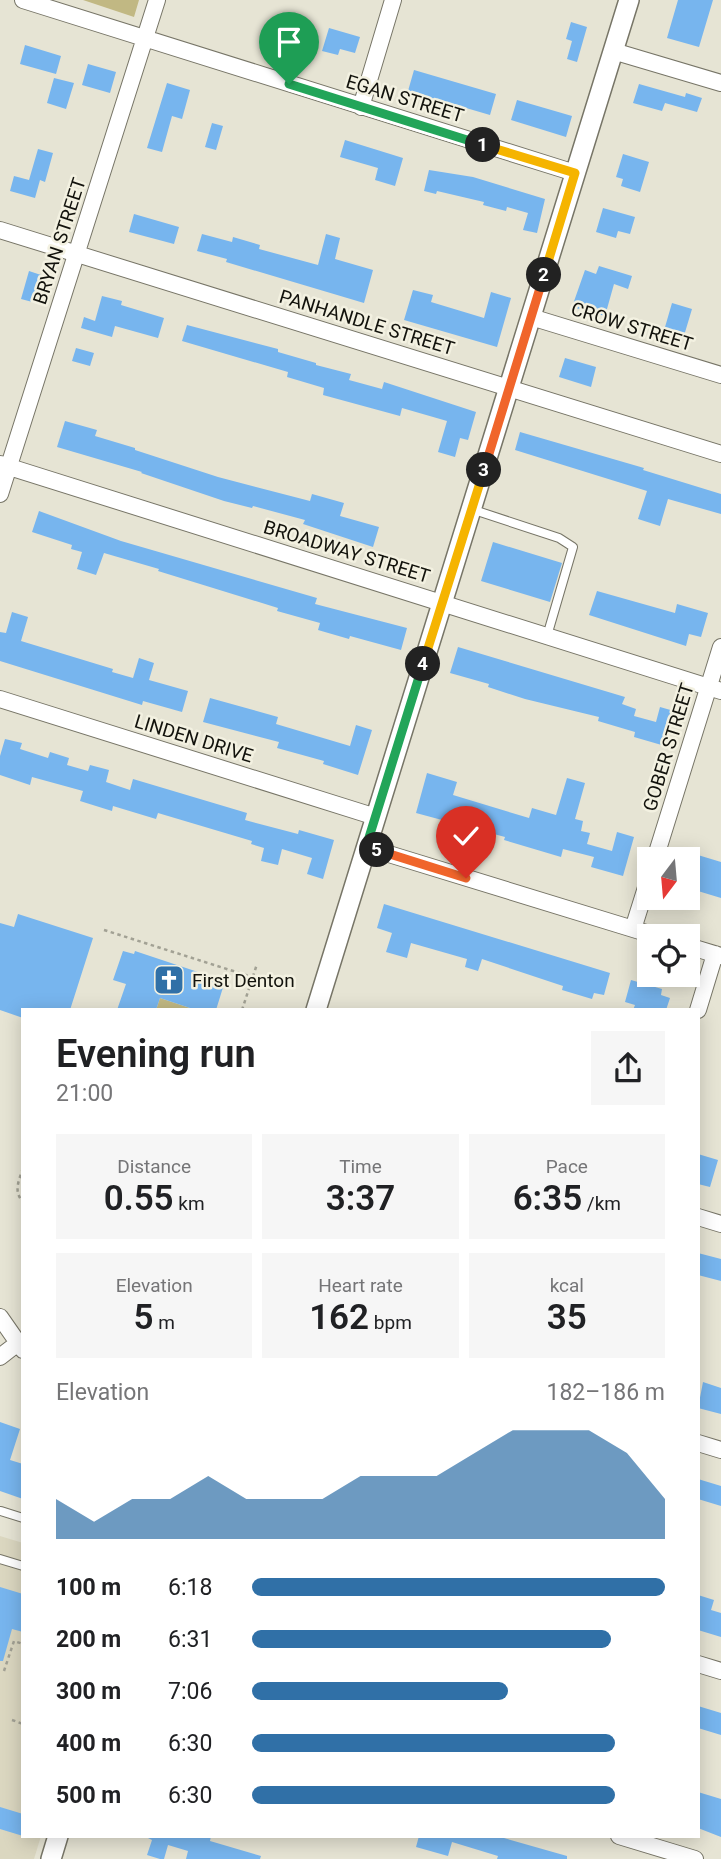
<!DOCTYPE html>
<html lang="en">
<head>
<meta charset="utf-8">
<style>
	:root { --surface:#fff; --page:#f6f6f6; --text:#202124; --muted:#757577; --accent:#3070a7 }
	body { margin:0; font-family:Roboto,sans-serif; background:var(--page); color:var(--text); height:100vh; display:flex; flex-direction:column; font-size:26px; white-space:nowrap }
	* { box-sizing:border-box; margin:0 }
	p { font-size:23px; color:var(--muted) }
	.icon { flex:none; width:38px; height:38px; fill:none; stroke:currentColor; stroke-width:2; stroke-linecap:round; stroke-linejoin:round }
	.map { position:relative; flex:1; overflow:hidden }
	.panel { position:absolute; left:21px; top:1008px; width:679px; height:830px; display:flex; flex-direction:column; background:var(--surface); border-radius:0px; box-shadow:0 4px 18px #0003 }
	.panel>* { flex:none }
	.needle { width:46px; rotate:196deg }
	.tools { position:absolute; left:637px; top:847px; display:grid; gap:14px }
	.tools a { display:grid; place-items:center; width:63px; height:63px; border-radius:0px; background:var(--surface); box-shadow:0 4px 18px #0003; font-size:35px }
	.pin { position:absolute; display:grid; place-items:center; width:60px; height:60px; color:#fff; margin:-72px -30px; border-radius:50% 50% 50% 0; rotate:-45deg; box-shadow:0 0 7px #0007 }
	.pin .icon { rotate:45deg }
	.km { position:absolute; width:35px; height:35px; margin:-18px; border-radius:50%; background:#222; color:#fff; font-size:19px; line-height:35px; text-align:center }
	.round { display:grid; place-items:center; flex:none; width:74px; height:74px; border-radius:0px; background:var(--page) }
	.head { display:flex; align-items:center; justify-content:space-between; height:119px; padding:0 35px }
	h1 { font-size:38px; font-weight:600; line-height:52px }
	.metrics { display:grid; grid-template-columns:repeat(3,1fr); gap:10px; height:119px; padding:7px 35px }
	.metrics div { display:grid; align-content:center; border-radius:0px; background:var(--page); text-align:center }
	.metrics b { font-size:35px; font-weight:600 }
	.metrics small { font-size:19px; font-weight:400 }
	.metrics p { font-size:19px }
	.chart { height:196px; padding:14px 35px }
	.chart p { display:flex; justify-content:space-between }
	.chart svg { width:100%; height:126px; margin-top:7px; fill:var(--accent); opacity:.7 }
	ul { padding:0 35px; list-style:none; font-size:23px }
	li { display:grid; grid-template-columns:112px 84px 1fr; align-items:center; height:52px }
	li i { height:18px; border-radius:9px; background:var(--accent) }
	.map>svg:first-child { display:block }
</style>
</head>
<body>
<div class="map">
<svg width="721" height="1859" viewBox="0 0 721 1859">
	<rect width="100%" height="100%" fill="#e6e4d4"/>
	<path fill="#dbd7c0" d="M0 1536 23 1543V1836H41L34 1859H0Z"/>
	<path fill="#c1b883" d="M83 0H139L134 17Z
		M160 998 196 1010H156Z"/>
	<path fill="#77b5ee" d="M678 0H713L699 47 667 38Z
		M571 22 587 27 577 62 567 59 572 41 566 39Z
		M329 28 360 37 355 53 340 49 338 55 322 51Z
		M25 45 61 56 56 74 20 64Z
		M88 64 116 72 110 93 82 85Z
		M414 70 496 94 490 115 408 91Z
		M54 78 74 83 66 109 47 103Z
		M167 83 190 90 182 119 172 116 162 152 147 148Z
		M639 84 685 97 686 93 702 98 697 112 665 103 662 111 633 103Z
		M517 100 572 116 566 137 511 120Z
		M212 123 223 126 216 150 205 147Z
		M345 140 403 158 395 186 375 180 378 168 340 157Z
		M38 149 53 153 45 182 40 180 35 198 10 191 14 176 29 180Z
		M623 154 649 162 640 192 621 186 623 179 616 177Z
		M429 170 473 177 545 199 537 233 523 230 528 213 507 207 506 211 483 205 484 202 437 191 436 194 424 191Z
		M603 208 635 217 630 234 618 231 616 238 596 232Z
		M134 214 179 227 174 244 129 232Z
		M202 234 232 242 233 237 260 245 259 249 318 265 326 234 340 238 335 259 373 270 364 303 226 262 227 259 197 251Z
		M599 266 632 276 628 289 614 284 605 316 572 307 585 270 596 274Z
		M29 271 47 277 40 304 21 299Z
		M413 290 433 295 431 302 484 318 491 292 511 298 497 347 404 320Z
		M102 296 122 301 121 305 164 318 158 338 115 326 112 337 81 328 84 317 95 321Z
		M672 303 692 309 683 339 663 334Z
		M187 325 278 349V352L316 363V365L351 374 349 380 382 389 384 382 476 412 468 440 460 438 455 457 438 452 447 421 402 408 400 416 323 395 324 388 287 377 288 372 182 341Z
		M76 348 94 353 90 366 72 361Z
		M565 358 596 367 591 387 559 377Z
		M65 421 97 430 95 436 135 448V450L218 477 310 501 312 494 344 503 340 516 379 527 373 547 303 524 305 520 253 506 252 508 224 501 141 473 142 472 57 447Z
		M520 432 644 468 643 470 721 494V514L668 499 660 526 638 519 647 491 515 450Z
		M39 511 121 541 317 598 315 604 407 628 401 650 350 636 349 639 318 630 320 623 277 611 278 608 158 571 159 569 104 553 96 575 77 569 82 552 71 549 72 545 32 532Z
		M493 542 562 563 550 602 481 581Z
		M597 591 675 613 677 604 708 613 701 637 689 634 686 646 589 615Z
		M12 612 28 617 21 641 113 669 112 672 133 678 139 658 154 663 149 680 188 691 182 712 143 701 142 705 0 661V632L6 633Z
		M458 647 625 697 622 704 636 709 634 716 656 722 660 707 674 711 665 746 634 737 635 732 598 721 599 717 525 699 488 687 489 684 450 673Z
		M210 698 278 717 276 724 350 746 356 725 372 730 358 775 323 764 324 761 277 748 279 742 203 722Z
		M5 739 22 743 20 749 48 758 50 752 69 758 67 765 88 771 90 765 109 770 106 782 130 790 133 779 247 813 245 820 298 834 299 830 334 840 323 879 307 874 312 858 282 849 278 865 261 861 264 848 251 844 252 841 158 813 156 819 113 806 112 811 80 801 83 791 32 777 30 785 0 775V756Z
		M427 773 457 782 453 795 529 818 532 808 556 815 567 778 585 783 575 819 583 821 581 831 590 833 587 844 612 851 617 832 634 837 623 876 591 867 594 857 563 849 561 857 504 840 505 837 416 813Z
		M688 852 721 862V898L688 888Z
		M384 904 610 973 604 995 594 993 592 999 562 990 563 986 482 959 478 971 465 967 467 959 411 943 407 958 386 952 392 933 377 928Z
		M18 914 93 938 70 1010H23V1018L0 1010V923L14 927Z
		M123 951 134 954 135 951 225 981 216 1010H196L160 998 156 1010H117L126 984 113 980Z
		M631 980 662 989 661 995 670 998 666 1010H633L635 1005 625 1002Z
		M698 1154 718 1160 710 1187 698 1184Z
		M698 1253 721 1259V1281L698 1275Z
		M703 1382 721 1388V1414L698 1408Z
		M0 1422 20 1429 10 1460 23 1464V1499L0 1491Z
		M698 1479 721 1486V1506L698 1499Z
		M0 1587 23 1594V1632L12 1629 3 1661H0Z
		M698 1595 714 1600 711 1610 721 1613V1637L698 1630Z
		M698 1706 721 1713V1735L698 1728Z
		M698 1792 721 1799V1837L698 1828Z
		M0 1807 23 1814V1836L0 1829Z
		M148 1836H211L210 1841 261 1856 260 1859H186L188 1851 168 1845 164 1859H160L147 1855 152 1840 148 1838Z
		M419 1836H497L567 1856V1859H497L498 1856 452 1842 448 1856 416 1847Z"/>
	<g fill="none" stroke-linecap="round" stroke-linejoin="round">
		<g stroke="#777567" stroke-width="10">
			<path id="service" d="M471 509 559 538 573 547 547 636
				M1 1511 23 1518
				M0 1559 23 1566"/>
		</g>
		<g stroke="#777567" stroke-width="18">
			<path id="minor" d="M23 0 575 173
				M613 51 721 83
				M361 107 393 0
				M0 230 721 454
				M531 317 721 375
				M0 464 721 691
				M0 494 157 0
				M0 699 376 817
				M366 847 656 936
				M655 859 721 647
				M633 929 649 878
				M688 946 721 956
				M698 1010 715 954
				M698 1217 721 1224
				M0 1317 23 1350
				M0 1357 18 1343
				M698 1443 721 1450
				M698 1664 721 1671
				M619 1836 695 1859"/>
		</g>
		<g stroke="#777567" stroke-width="22">
			<path id="tertiary" d="M316 1010 629 0
				M51 1859 58 1836"/>
		</g>
		<path stroke="#a2a194" stroke-width="2.5" stroke-dasharray="3.5 3.5" stroke-linecap="butt" d="M104 930 252 977
			M242 1010 257 964
			M23 1168C19 1181 13 1191 23 1202
			M4 1671 14 1641 23 1644
			M12 1720 23 1724"/>
		<use href="#service" stroke="#fff" stroke-width="8"/>
		<use href="#minor" stroke="#fff" stroke-width="16"/>
		<use href="#tertiary" stroke="#fff" stroke-width="19"/>
	</g>
	<g fill="none" stroke-linecap="round" stroke-linejoin="round">
		<g stroke="#fff" stroke-width="14">
			<path id="split-1" d="M289 84 483 145"/>
		</g>
		<g stroke="#fff" stroke-width="14">
			<path id="split-2" d="M483 145 575 173 544 275"/>
		</g>
		<g stroke="#fff" stroke-width="14">
			<path id="split-3" d="M484 470 544 275"/>
		</g>
		<g stroke="#fff" stroke-width="14">
			<path id="split-4" d="M423 664 484 470"/>
		</g>
		<g stroke="#fff" stroke-width="14">
			<path id="split-5" d="M377 850 366 847 423 664"/>
		</g>
		<g stroke="#fff" stroke-width="14">
			<path id="split-6" d="M377 850 466 878"/>
		</g>
		<use href="#split-1" stroke="#22a559" stroke-width="9"/>
		<use href="#split-2" stroke="#f5b400" stroke-width="9"/>
		<use href="#split-3" stroke="#f0652b" stroke-width="9"/>
		<use href="#split-4" stroke="#f5b400" stroke-width="9"/>
		<use href="#split-5" stroke="#22a559" stroke-width="9"/>
		<use href="#split-6" stroke="#f0652b" stroke-width="9"/>
	</g>
	<defs>
		<g id="church-square" transform="scale(1.575)"><rect x="-9" y="-9" width="18" height="18" rx="4" fill="#3070a7" stroke="#f3f1e1"/><path d="M-1.2-6h2.4v3.5h3.3v2.4h-3.3V6h-2.4V-.1h-3.3v-2.4h3.3Z" fill="#fff"/></g>
	</defs>
	<g fill-rule="evenodd">
		<use href="#church-square" x="169" y="980"/>
	</g>
	<g text-anchor="middle" stroke-width="5" stroke-linejoin="round" paint-order="stroke">
		<g font-size="19" fill="#12120c" stroke="#f3f1e1">
			<text transform="translate(405 98) rotate(17)" y="7">EGAN STREET</text>
			<text transform="translate(59 241) rotate(-72)" y="7">BRYAN STREET</text>
			<text transform="translate(367 322) rotate(17)" y="7">PANHANDLE STREET</text>
			<text transform="translate(632 326) rotate(17)" y="7">CROW STREET</text>
			<text transform="translate(347 551) rotate(17)" y="7">BROADWAY STREET</text>
			<text transform="translate(194 738) rotate(17)" y="7">LINDEN DRIVE</text>
			<text transform="translate(668 747) rotate(-73)" y="7">GOBER STREET</text>
		</g>
		<g font-size="19" fill="#12120c" stroke="#f3f1e1" text-anchor="start">
			<text x="192" y="987">First Denton</text>
		</g>
	</g>
</svg>
<div class="tools">
<a><svg class="needle" viewBox="-14 -14 28 28"><path d="M0-13l5 13h-10z" fill="#e53935"/><path d="M0 13l5-13h-10z" fill="#757577"/></svg></a>
<a><svg class="icon" aria-label="locate" viewBox="0 0 24 24"><circle cx="12" cy="12" r="6"/><path d="M12 2v4M12 18v4M2 12h4M18 12h4"/></svg></a>
</div>
<div class="pin" style="left:289px;top:84px;background:#1e9e55"><svg class="icon" aria-label="arrive" viewBox="0 0 24 24"><path d="M6 21V4h12l-3 4 3 4H6"/></svg></div>
<div class="pin" style="left:466px;top:878px;background:#d93025"><svg class="icon" aria-label="check" viewBox="0 0 24 24"><path d="M5 12l5 5 9-10"/></svg></div>
<b class="km" style="left:483px;top:145px">1</b>
<b class="km" style="left:544px;top:275px">2</b>
<b class="km" style="left:484px;top:470px">3</b>
<b class="km" style="left:423px;top:664px">4</b>
<b class="km" style="left:377px;top:850px">5</b>
<section class="panel">
<div class="head"><div><h1>Evening run</h1><p>21:00</p></div><a class="round"><svg class="icon" aria-label="share" viewBox="0 0 24 24"><path d="M12 15V3M7 8l5-5 5 5M5 13v7h14v-7"/></svg></a></div>
<div class="metrics">
<div><p>Distance</p><b>0.55<small> km</small></b></div>
<div><p>Time</p><b>3:37</b></div>
<div><p>Pace</p><b>6:35<small> /km</small></b></div>
</div>
<div class="metrics">
<div><p>Elevation</p><b>5<small> m</small></b></div>
<div><p>Heart rate</p><b>162<small> bpm</small></b></div>
<div><p>kcal</p><b>35</b></div>
</div>
<div class="chart"><p><span>Elevation</span>182–186 m</p>
<svg viewBox="0 0 160 44" preserveAspectRatio="none"><path d="M0 44V30L10 38L20 30L30 30L40 22L50 30L60 30L70 30L80 22L90 22L100 22L110 14L120 6L130 6L140 6L150 14L160 30V44z"/></svg>
</div>
<ul>
<li><b>100 m</b>6:18<i style="width:100%"></i></li>
<li><b>200 m</b>6:31<i style="width:87%"></i></li>
<li><b>300 m</b>7:06<i style="width:62%"></i></li>
<li><b>400 m</b>6:30<i style="width:88%"></i></li>
<li><b>500 m</b>6:30<i style="width:88%"></i></li>
</ul>
</section>
</div>
</body>
</html>
